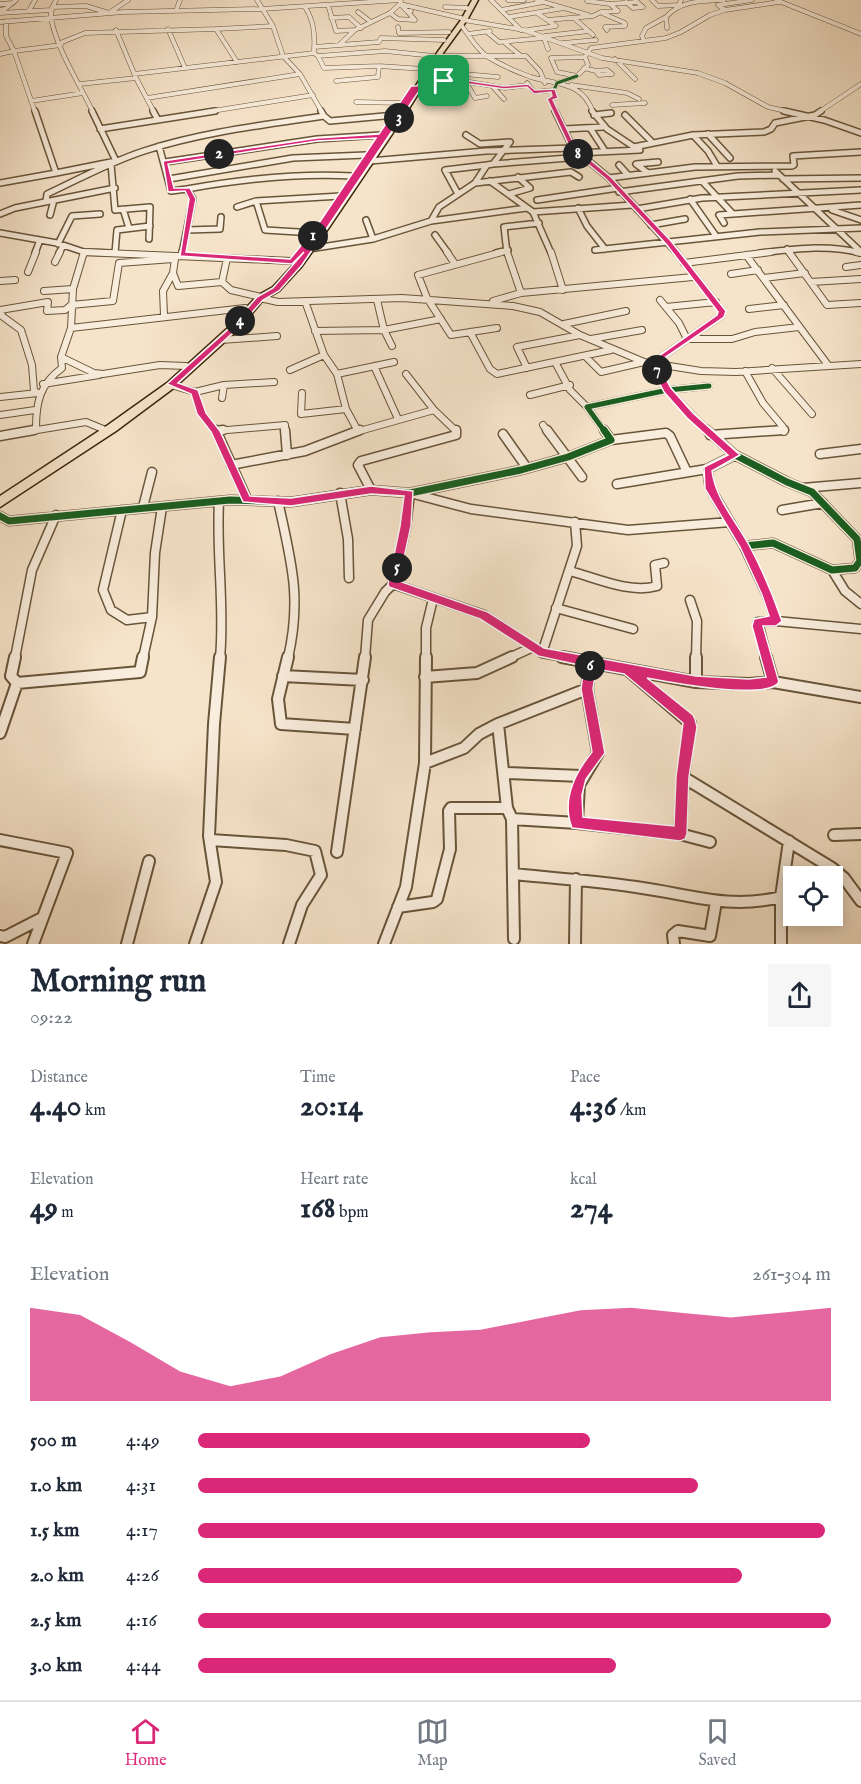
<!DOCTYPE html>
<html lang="en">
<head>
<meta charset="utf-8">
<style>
	:root { --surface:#fff; --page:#f6f6f7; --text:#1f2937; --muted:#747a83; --line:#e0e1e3; --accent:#db2777 }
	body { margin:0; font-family:"IM FELL English",serif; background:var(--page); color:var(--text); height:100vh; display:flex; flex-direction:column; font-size:22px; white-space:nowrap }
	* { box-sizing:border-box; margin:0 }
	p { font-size:20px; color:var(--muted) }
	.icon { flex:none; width:33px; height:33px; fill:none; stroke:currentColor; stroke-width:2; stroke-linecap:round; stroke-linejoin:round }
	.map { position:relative; height:944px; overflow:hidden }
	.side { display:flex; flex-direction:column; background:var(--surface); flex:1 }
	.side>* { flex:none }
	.buttons { position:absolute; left:783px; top:866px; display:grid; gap:12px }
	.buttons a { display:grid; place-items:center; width:60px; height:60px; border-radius:0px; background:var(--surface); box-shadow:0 3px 15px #0003; font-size:30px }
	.pin { position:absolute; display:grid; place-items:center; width:51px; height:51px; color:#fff; margin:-26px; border-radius:12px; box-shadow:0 3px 9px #0006 }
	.km { position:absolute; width:30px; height:30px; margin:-15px; border-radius:50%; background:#222; color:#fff; font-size:16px; line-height:30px; text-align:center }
	.round { display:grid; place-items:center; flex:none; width:63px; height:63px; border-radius:0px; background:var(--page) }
	.headline { display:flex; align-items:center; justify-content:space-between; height:102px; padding:0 30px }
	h1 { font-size:33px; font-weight:700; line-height:45px }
	.metrics { display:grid; grid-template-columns:repeat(3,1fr); gap:9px; height:102px; padding:6px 30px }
	.metrics div { display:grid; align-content:center }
	.metrics b { font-size:30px; font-weight:700 }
	.metrics small { font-size:16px; font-weight:400 }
	.metrics p { font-size:16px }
	.chart { height:168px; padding:12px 30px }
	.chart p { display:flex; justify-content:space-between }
	.chart svg { width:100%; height:108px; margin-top:6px; fill:var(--accent); opacity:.7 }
	ul { padding:0 30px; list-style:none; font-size:20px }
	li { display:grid; grid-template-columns:96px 72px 1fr; align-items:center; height:45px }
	li i { height:15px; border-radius:8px; background:var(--accent) }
	.tab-bar { display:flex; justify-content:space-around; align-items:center; height:84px; border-top:2px solid var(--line); background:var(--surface); font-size:16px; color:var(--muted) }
	.tab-bar a { display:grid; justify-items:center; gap:3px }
	.tab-bar .selected { color:var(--accent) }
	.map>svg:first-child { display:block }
</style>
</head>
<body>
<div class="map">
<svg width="861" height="944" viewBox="0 0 861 944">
	<rect width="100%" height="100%" fill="#f6e4ca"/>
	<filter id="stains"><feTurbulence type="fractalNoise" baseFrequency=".00333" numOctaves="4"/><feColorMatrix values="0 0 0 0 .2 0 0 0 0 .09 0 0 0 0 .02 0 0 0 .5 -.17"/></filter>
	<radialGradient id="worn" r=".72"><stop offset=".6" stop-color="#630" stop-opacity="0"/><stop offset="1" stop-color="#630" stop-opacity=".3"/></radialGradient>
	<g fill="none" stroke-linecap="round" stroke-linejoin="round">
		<g stroke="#685539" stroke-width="5">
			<path id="street-far4" d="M56 0C53 6 50 11 51 18 57 50 79 83 93 112
				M257 0 273 26 283 56 300 74 322 112
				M491 0 521 30
				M508 0H524
				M537 0 588 15
				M652 0 658 6 679 5 681 0
				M776 0 861 34
				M587 1 610 4 637 2 636 0
				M626 2 633 8 643 7 637 2
				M0 4 13 3
				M328 5 336 31 355 30
				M52 7 86 6 109 13 128 0
				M305 7C314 21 315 34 314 51
				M445 7 467 8
				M0 10 5 9 16 0
				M501 10 543 2
				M725 10 779 2
				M29 11 35 0
				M176 11 180 0
				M358 12 371 22
				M0 13 51 10
				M390 13 398 19 415 20 407 11H411
				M602 13 625 23V26L605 27 607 30
				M509 17 564 8
				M331 18 349 17 361 28
				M574 18 593 35
				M464 20 524 30 602 58 698 73 725 83 768 107 790 112
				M547 20 593 16 601 12 618 11 610 4
				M6 21V36L14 51 61 45
				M0 22 124 12 261 9 401 0 400 4 461 18
				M461 25C470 36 476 49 488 57 501 65 517 72 531 77 557 85 582 81 593 112
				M398 27 399 33 449 32
				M667 28 666 17C681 0 703 1 724 0
				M168 29 185 68
				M216 29 273 26
				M116 30 136 78 154 112
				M528 30 556 26 537 13
				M487 32 499 42 544 38 548 49
				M468 34 490 31
				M545 36 589 31
				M644 41 642 36 646 28 666 17
				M504 42 521 56
				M60 43 85 33 216 29 237 62
				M563 43 596 40
				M340 44 355 30 390 13 400 4 407 11
				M314 47 379 42 381 38 444 40
				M0 54 14 51 35 112
				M318 56 324 68 379 66 424 69
				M438 56H526L540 71 545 83
				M585 57 588 65 577 76 557 72 551 58Z
				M585 57 591 48 666 38 681 32 710 15 725 10 718 5 752 0
				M615 59 635 79
				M584 68 596 71
				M607 70 612 74 599 75 596 71Z
				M429 71 498 77
				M134 74 314 53 318 56 385 51 434 56
				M424 80 463 81 505 88 528 85
				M336 81 378 77 379 66
				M466 82 475 98 487 96
				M527 83 534 92 554 90
				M80 84 136 78
				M571 85 627 93 639 99
				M493 87 504 99
				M147 98 300 74
				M31 101 83 93
				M356 102 403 103
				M612 105 645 103
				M206 112 313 95
				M556 112 550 99 555 98 554 90 557 83 577 76
				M819 112 861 84"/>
		</g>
		<g stroke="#685539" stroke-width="8">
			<path id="street-far3" d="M153 111 158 120
				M321 111 324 116
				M555 111 573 148 609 178 677 253
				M592 111 607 129 634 147
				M784 111 824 120 861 133
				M594 115 611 113
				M625 115 651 141
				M590 128 605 151
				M100 129 215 111
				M564 129 603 127
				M708 134 730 158
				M693 135 708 151 717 166
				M159 146 171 191 187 189 193 199 182 253
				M577 153 640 150 634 147 693 135 764 132 771 129 775 123 815 115 821 111
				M370 161 486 151 573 148
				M165 162 317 139 381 135
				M111 164 115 210 150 207 149 239
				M493 164 581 157
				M619 165 628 175
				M775 171 860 251
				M56 173 116 161 92 111
				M648 173 636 164 658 162
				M609 178 695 167 792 166 794 165 793 156 861 152
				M169 179 293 158 366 155
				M783 179 861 178
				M490 181 533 212 551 253
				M702 181 733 214 861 205
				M0 183 56 173 35 111
				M475 183 571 172 579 177
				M187 189C242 179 297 173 353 176
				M619 192 738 176 779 175
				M458 194 445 170 487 165
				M509 194 530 188 518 177
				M690 199 716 236
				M537 200 618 188
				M46 201 47 194C79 179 110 162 144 151 202 132 264 125 324 116L330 121 395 115
				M237 207 256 201
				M578 208 587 226 605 249
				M123 209 129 228
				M637 209 702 198 861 190
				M832 210 861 220
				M533 212 632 205
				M0 214 15 208 115 188
				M50 215 54 200
				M366 220 373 239
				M431 221 527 208
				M724 223 719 215 733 214
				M651 225 685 219
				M187 230 220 229 221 217
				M0 233 57 243 84 252 113 253
				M315 233 265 230 256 201 341 196
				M435 235 448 253
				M58 244 72 216 100 214
				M309 249 373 239 431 221 439 207 475 183 487 165 493 164 510 142 480 144 466 135
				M787 249 790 253
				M595 250 760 232 861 228
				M35 253 40 240
				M59 253 63 246
				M115 253 117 230 150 226
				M496 253 508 250
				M507 253 504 227 539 223
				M760 253C794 249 827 244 861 253"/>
		</g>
		<g stroke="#685539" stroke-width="8">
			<path id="street-far2" d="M83 252 292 261
				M84 252 73 289 71 328 245 308
				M447 252 455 264
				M507 252 521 293
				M551 252 563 290
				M676 252 722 311 721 316 653 363 668 390 709 432
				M789 252 827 305 861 303
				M856 252 861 253
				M182 254V252
				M746 255 828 365
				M55 262 60 252
				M684 263 771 252
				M846 267 861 265
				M28 272 36 252
				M173 273 178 286 222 282 231 290 261 297
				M731 274 758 270
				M764 278 805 273
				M0 281 15 280
				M222 282 227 258
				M811 282 861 279
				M44 291 73 289
				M260 298 278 302 402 298 513 306 540 312 580 335 644 362 701 371 736 372 861 364
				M377 300 384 330 392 346
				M660 300 679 323 687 339H732L755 332 799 327
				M305 301 324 355 337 374 346 409 358 431
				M493 301 521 293 693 277
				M666 307 716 302
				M749 309 784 305
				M0 310 48 302 47 311 65 310 71 305 113 301 119 263 173 259
				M164 315 163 291 173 273 175 259
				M564 324 626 311
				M71 328 61 357 94 373 103 374 160 365 186 366
				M497 328 451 335 427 298 418 275 502 252
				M315 331 384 330 441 319
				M470 332 490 369 497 374 611 350
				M591 339 642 330
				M221 340 277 336
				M585 356 601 372 644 362
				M555 362 570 390 587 407
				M374 366 398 419
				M527 368 517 347 580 335
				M772 368 812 414
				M290 370 324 355
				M745 371 763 403 783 427 784 432
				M337 374 394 362
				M406 374 434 410
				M43 384 99 375
				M171 385 195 392 202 414 216 432
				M195 392 224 385 274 382
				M302 393 301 414 346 409
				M530 395 570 385
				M0 397 38 393 34 391 32 365 21 330 2 316 1 310
				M222 398 224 385
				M0 415 35 410
				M543 425 548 432
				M36 428C36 402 40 384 62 368L61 357
				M216 431 285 425V432
				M25 432 86 422 103 429
				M356 432 434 410 457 432
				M605 432 587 407 668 390 709 386"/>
		</g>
		<g stroke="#685539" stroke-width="11">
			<path id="street-far1" d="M216 430 247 499
				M285 430 287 455
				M547 430 582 477
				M707 430 735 455
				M216 431 223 430
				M503 434 527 468
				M710 435 784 430
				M0 436 34 430
				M611 440 666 433 670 436 687 472
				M820 454 861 449
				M735 455 787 482 812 492 857 539 860 561 855 568 832 570 773 543 744 546 710 488 707 469Z
				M231 465 305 451 360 430
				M617 484 707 469
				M803 488 861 483
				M371 490 358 465 361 461 456 435V430
				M340 493 348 539 349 578
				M278 501C291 561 302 597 288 658
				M219 502C216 554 225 606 220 658
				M143 507 152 472
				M122 510 103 590 111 610 127 620 152 617
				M782 510 823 503
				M0 516 9 521 230 500 291 502 371 490 410 493 521 470 568 457 611 440 604 430
				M744 546 767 595 776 621 758 622 767 658
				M832 570 845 591 861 604
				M570 571C596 578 630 594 657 586L655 565 664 563
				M393 584 484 615 542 653 570 658
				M690 600 697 621 696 658
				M556 608 633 629
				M776 621 861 629
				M542 653 577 546 575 522
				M15 658 32 570 56 515
				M143 658 152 617 155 553 162 507
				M365 658 368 620 385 592 393 584 406 527 410 493 471 509 628 530 730 522
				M426 658V628L433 599
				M509 658 533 647"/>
		</g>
		<g stroke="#685539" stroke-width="14">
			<path id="street" d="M15 657 11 676 17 683 140 672 143 657
				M288 657 278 699 281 724 355 729
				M562 657 696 682 749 684 773 682 861 697
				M766 657 773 682
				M590 663 587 689 598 753 579 785 577 823 680 834
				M628 670 690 723 683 777 680 834 710 842
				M283 676 363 680
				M425 677 477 673 512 657
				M696 682V657
				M498 724 507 808 512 819 514 939
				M0 733 17 683
				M425 763 464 748 479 734 498 724 587 689
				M505 773 581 776
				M683 777 832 868 844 878 861 901
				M512 819 577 823
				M834 835 861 834
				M0 840 67 853 33 944
				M211 840 286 845 315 851 321 875 302 905 289 944
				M337 852 365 657
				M513 874C554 878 595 881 636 887 689 894 727 910 781 897L789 841
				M781 897V944
				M398 907 433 902 437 899 450 849 449 811 451 808H507
				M0 936 5 937 42 918
				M127 944 149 861
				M195 944 216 882 209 836 214 724 220 657
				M384 944 406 887 425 763 426 657
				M575 944 576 879
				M674 944 673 935 678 931 710 936 716 902"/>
		</g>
		<g stroke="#392509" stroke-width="3">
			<path id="primary" d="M472 0H478L467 20 443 53 405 115 328 229 302 266 279 291 263 300 239 329 175 387 116 431 0 507V496L108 425 167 383 231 325 257 296 273 287 296 262 321 228 397 115 437 53 461 20Z"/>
		</g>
		<use href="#street-far4" stroke="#f9eddd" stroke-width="4"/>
		<use href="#street-far3" stroke="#f9eddd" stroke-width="5"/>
		<use href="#street-far2" stroke="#f9eddd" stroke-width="6"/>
		<use href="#street-far1" stroke="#f9eddd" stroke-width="8"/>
		<use href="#street" stroke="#f9eddd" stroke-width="10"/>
		<use href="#primary" fill="#f6e4ca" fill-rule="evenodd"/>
		<g stroke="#f9eddd" stroke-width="5">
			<path id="cycleway-far3" d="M556 112 550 99 555 98 554 90 557 83 577 76"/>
		</g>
		<g stroke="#f9eddd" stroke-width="6">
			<path id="cycleway-far2" d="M555 111 573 148 609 178 677 253"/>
		</g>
		<g stroke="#f9eddd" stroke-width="8">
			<path id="cycleway-far1" d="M676 252 722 311 721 316 653 363 668 390 709 432
				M605 432 587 407 668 390 709 386"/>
		</g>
		<g stroke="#f9eddd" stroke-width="10">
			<path id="cycleway" d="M707 430 735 455
				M735 455 787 482 812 492 857 539 860 561 855 568 832 570 773 543 744 546 710 488 707 469Z
				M0 516 9 521 230 500 291 502 371 490 410 493 521 470 568 457 611 440 604 430"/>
		</g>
		<use href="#cycleway-far3" stroke="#1b5e20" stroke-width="3"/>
		<use href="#cycleway-far2" stroke="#1b5e20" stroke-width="4"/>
		<use href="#cycleway-far1" stroke="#1b5e20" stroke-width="5"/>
		<use href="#cycleway" stroke="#1b5e20" stroke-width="7"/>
	</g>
	<path fill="#db2777" stroke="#fff" stroke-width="1.5" fill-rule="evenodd" d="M424 78 463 80 504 86 528 84 535 90 555 89 558 98 553 100 576 148 611 177 671 241 726 311 724 317 657 363 671 388 693 413 740 455 712 471C716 500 735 519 749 545 762 569 773 595 782 621L776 626H763L779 682C768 701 668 682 647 678L693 715 695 719 697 727 689 777 687 834 685 839 680 841 572 828C561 800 575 773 592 752L581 689 584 666 538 656 480 619 389 587 388 584 400 526 404 496 371 494 291 506 243 502 211 432 197 414 191 394 167 384 233 325 257 297 273 288 304 252 292 264 180 256 189 199 185 191 168 192 163 161 317 138 379 134 411 86H417ZM425 82 463 83 504 89 527 87 534 94 551 92 552 96 547 99 571 150 606 179 666 244 718 312 717 315 649 363 664 392 687 418 728 455 704 467 705 489 740 547 762 595 769 616 754 619 752 626 766 677 749 679 696 676 544 648 488 612 399 581 411 526 413 491 371 486 291 498 250 496 220 431 206 413 198 390 178 383 238 328 263 300 279 291 302 265ZM376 138 317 226 290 259 186 252 196 199 190 188H174L168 164 317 141ZM596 669 624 674 683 723 676 777 674 826 583 817 582 795 586 779 605 753 593 689Z"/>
	<rect width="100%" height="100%" filter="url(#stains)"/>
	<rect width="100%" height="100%" fill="url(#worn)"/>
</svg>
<div class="buttons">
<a><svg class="icon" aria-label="locate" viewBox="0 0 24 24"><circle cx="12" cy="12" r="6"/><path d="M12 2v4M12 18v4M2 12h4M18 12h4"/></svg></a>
</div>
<div class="pin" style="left:444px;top:81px;background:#1e9e55"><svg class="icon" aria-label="arrive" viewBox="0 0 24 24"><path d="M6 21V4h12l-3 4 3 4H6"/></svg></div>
<b class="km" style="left:313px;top:236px">1</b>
<b class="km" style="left:219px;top:154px">2</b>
<b class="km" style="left:399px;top:118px">3</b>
<b class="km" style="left:240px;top:321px">4</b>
<b class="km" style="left:397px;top:568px">5</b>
<b class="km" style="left:590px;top:666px">6</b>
<b class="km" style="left:657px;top:370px">7</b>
<b class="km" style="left:578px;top:154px">8</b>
</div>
<section class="side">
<div class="headline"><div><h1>Morning run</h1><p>09:22</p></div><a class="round"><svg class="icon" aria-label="share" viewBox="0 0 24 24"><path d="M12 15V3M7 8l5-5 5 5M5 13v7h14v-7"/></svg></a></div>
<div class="metrics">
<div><p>Distance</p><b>4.40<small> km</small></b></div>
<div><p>Time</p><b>20:14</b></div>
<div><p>Pace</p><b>4:36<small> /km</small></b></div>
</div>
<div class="metrics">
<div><p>Elevation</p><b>49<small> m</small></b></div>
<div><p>Heart rate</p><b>168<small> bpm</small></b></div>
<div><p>kcal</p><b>274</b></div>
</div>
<div class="chart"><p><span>Elevation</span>261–304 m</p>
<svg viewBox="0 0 160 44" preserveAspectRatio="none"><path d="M0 44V6L10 9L20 20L30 32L40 38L50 34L60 25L70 18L80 16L90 15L100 11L110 7L120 6L130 8L140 10L150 8L160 6V44z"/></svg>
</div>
<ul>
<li><b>500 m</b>4:49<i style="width:62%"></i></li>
<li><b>1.0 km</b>4:31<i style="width:79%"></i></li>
<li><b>1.5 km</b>4:17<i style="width:99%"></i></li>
<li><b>2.0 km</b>4:26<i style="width:86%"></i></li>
<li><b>2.5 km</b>4:16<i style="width:100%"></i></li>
<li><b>3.0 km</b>4:44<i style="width:66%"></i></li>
</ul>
</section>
<nav class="tab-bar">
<a class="selected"><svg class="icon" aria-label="home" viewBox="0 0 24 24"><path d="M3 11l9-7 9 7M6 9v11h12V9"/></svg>Home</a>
<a><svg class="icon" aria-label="map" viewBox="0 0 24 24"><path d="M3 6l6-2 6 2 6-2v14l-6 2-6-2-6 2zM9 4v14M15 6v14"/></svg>Map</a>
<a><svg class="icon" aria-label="saved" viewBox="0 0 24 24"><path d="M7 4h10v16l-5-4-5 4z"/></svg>Saved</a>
</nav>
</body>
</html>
